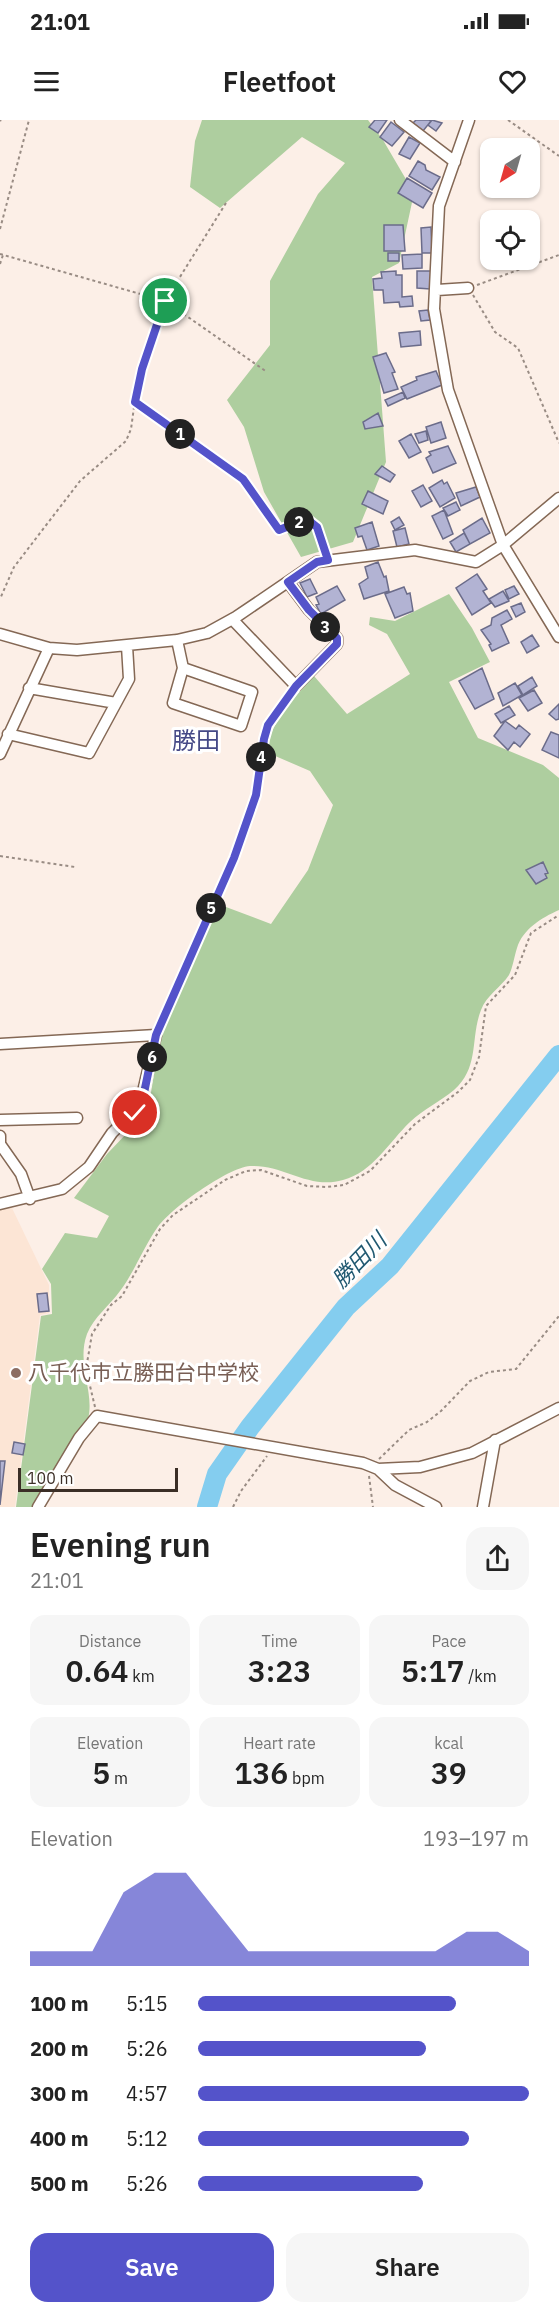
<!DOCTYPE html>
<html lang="en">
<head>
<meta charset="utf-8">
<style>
	:root { --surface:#fff; --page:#f6f6f6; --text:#222; --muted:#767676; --accent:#5453ca }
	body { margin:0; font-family:"IBM Plex Sans","Noto Sans JP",sans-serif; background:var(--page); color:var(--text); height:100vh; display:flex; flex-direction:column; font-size:22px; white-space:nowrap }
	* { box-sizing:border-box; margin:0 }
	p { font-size:20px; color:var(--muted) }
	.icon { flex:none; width:33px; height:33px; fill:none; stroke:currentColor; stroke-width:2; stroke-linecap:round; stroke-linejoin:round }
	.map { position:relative; height:1387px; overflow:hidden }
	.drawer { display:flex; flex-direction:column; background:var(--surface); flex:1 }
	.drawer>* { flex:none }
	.needle { width:39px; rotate:217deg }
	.controls { position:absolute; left:480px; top:18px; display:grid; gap:12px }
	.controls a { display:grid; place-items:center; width:60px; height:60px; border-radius:12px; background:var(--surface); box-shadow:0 2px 4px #0004; font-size:30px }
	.scale { position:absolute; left:18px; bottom:15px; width:160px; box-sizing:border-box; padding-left:6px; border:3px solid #3b2e26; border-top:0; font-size:16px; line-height:21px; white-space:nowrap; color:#3b2e26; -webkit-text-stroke:4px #fff; paint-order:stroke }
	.pin { position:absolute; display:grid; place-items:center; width:51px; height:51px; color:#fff; margin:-26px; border:3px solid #fff; border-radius:50%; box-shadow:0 2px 6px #0007 }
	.km { position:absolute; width:30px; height:30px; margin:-15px; border-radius:50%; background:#222; color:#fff; font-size:16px; line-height:30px; text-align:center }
	.round { display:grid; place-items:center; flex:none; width:63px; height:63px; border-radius:18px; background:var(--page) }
	.head { display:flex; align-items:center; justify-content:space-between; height:102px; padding:0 30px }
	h1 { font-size:33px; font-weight:600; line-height:45px }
	.figures { display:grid; grid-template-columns:repeat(3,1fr); gap:9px; height:102px; padding:6px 30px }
	.figures div { display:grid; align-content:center; border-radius:15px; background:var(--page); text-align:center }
	.figures b { font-size:30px; font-weight:600 }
	.figures small { font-size:16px; font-weight:400 }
	.figures p { font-size:16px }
	.chart { height:168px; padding:12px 30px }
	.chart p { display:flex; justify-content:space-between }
	.chart svg { width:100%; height:108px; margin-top:6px; fill:var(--accent); opacity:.7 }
	.primary-button { display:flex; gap:12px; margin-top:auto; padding:12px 30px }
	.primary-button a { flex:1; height:69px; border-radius:18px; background:var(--accent); color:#fff; font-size:24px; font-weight:600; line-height:69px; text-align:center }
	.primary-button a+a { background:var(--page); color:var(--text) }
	ul { padding:0 30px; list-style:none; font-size:20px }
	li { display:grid; grid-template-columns:96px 72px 1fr; align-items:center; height:45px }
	li i { height:15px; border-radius:8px; background:var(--accent) }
	.status { display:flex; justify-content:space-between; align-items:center; height:42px; padding:0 30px; background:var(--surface); direction:ltr }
	.status svg { height:16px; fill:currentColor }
	header { display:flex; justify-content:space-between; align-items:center; height:78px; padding:0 30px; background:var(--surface); font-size:27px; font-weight:600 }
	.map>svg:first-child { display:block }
</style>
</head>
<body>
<div class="status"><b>21:01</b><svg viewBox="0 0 49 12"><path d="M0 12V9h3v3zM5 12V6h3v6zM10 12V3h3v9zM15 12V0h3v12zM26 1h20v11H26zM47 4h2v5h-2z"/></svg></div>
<header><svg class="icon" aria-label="menu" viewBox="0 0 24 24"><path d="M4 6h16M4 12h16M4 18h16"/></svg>Fleetfoot<svg class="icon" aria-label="heart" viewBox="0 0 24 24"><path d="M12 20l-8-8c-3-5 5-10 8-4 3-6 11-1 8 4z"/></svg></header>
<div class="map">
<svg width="559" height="1387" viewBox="0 0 559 1387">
	<rect width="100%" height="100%" fill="#fcefe7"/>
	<path fill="#fce5d5" d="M12 1088 49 1165V1193L40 1195 15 1387H0V1089Z"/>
	<path fill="#aece9f" d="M202 0H368L383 20 414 73 399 143 372 157 386 342 353 422 301 437 264 372 244 307 227 280 270 225V161L318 74 345 43 302 17 220 88 190 67 195 21Z
		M449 474 472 508 490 542 449 562 478 618 543 645 559 658V790C541 798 523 809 517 828 514 837 513 847 509 855 501 867 486 876 481 890 470 918 480 947 454 970 441 981 424 989 410 1002 389 1022 373 1052 343 1060 309 1070 283 1044 250 1046 227 1048 170 1089 157 1108 143 1128 135 1151 120 1171 110 1185 94 1197 87 1214 76 1244 95 1272 88 1299L33 1387H16L41 1196 52 1194 51 1164 42 1149 65 1113 97 1118 109 1096 74 1078 107 1034 148 991 161 911 218 784 271 804 308 750 333 685 310 651 266 632C271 601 293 579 314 556L347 594 410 554 387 514 369 505 370 497 395 501Z"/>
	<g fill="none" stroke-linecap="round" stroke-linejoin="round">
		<path stroke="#84cdef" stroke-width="20" d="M207 1387 217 1354 250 1307 346 1187 390 1146 559 935"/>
	</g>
	<path fill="#b2b3d3" stroke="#6b6c8a" stroke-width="1.5" d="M375 0H387L378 13 369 7Z
		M416 0H429L431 1 423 11 413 3Z
		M432 0 442 3 436 11 428 5Z
		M391 2 404 12 392 26 380 17Z
		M409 17 420 23 410 39 399 34Z
		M418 41 425 45 426 50 440 57 432 70 409 56Z
		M407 58 432 73 423 88 398 73Z
		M384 105H403L405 131H384Z
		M431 107 432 133H422L421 108Z
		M388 133H399V141H388Z
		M422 134V148L403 149 402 135Z
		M396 151V155H402V177L412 176 413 186 400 187 399 182 384 183 383 170H374L373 159 382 158 381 152Z
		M417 151H431L430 169 417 168Z
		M428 190 430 200 421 201 419 191Z
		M420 211 421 225 401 227 399 213Z
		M386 233 395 252 392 253 398 269 384 273 373 237Z
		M436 251 442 265 407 279 401 267 417 260 416 257Z
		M403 272 405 278 388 286 385 280Z
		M378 293 383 306 365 309 363 302Z
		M441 302 446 318 431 323 426 307Z
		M426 311 428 320 419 323 415 314Z
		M411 314 421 332 409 338 399 321Z
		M448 326 456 343 433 353 426 338 431 335 429 332Z
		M382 346 395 355 390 362 375 354Z
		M442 360 444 364 447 362 455 378 440 387 429 368Z
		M423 365 432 381 421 387 412 371Z
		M476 367 480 377 461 386 456 373Z
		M368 371 388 381 383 394 362 384Z
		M456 382 460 390 448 396 443 388Z
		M444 390 453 414 443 419 432 396Z
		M399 397 404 405 395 410 391 402Z
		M482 398 490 413 470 424 463 410Z
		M372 402 379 426 367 430 362 416 358 417 355 408Z
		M405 408 409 424 397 427 393 411Z
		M464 413 470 424 456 432 450 422Z
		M378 442 384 457 386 456 389 471 364 479 359 464 368 458 365 447Z
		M477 454 487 469 483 471 491 483 472 495 456 468Z
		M310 459 317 473 307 477 300 463Z
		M337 466 345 480 321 494 316 485 319 484 316 477Z
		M514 466 519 474 509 479 505 470Z
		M404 467 407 474 410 473 413 491 395 498 385 474Z
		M503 471 509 481 495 487 489 479Z
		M521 483 525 492 516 497 511 487Z
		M507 490 512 499 501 505 509 523 492 531 489 525 491 524 481 510 491 505 492 498Z
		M532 515 539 526 527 533 521 522Z
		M482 548 494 579 475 589 459 561Z
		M532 557 537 566 523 575 518 566Z
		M515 563 522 575 503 586 498 573Z
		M534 570 542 583 528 591 519 578Z
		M559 584V599L556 600 549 594Z
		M509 586 515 595 501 603 495 594Z
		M505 601 516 609 519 605 530 614 520 627 514 622 508 630 494 616Z
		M551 612 559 615V638L542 630Z
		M543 742 548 753 545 754 547 758 536 764 526 750Z
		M47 1173 49 1191 39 1192 37 1174Z
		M14 1322 25 1324 23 1335 12 1333Z
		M0 1341H5L0 1385Z"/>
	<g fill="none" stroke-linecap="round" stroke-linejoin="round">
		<g stroke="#846855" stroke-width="13">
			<path id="minor" d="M400 0 455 42
				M469 0 439 86 434 189 448 270 503 425 559 517
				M437 170 468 168
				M232 499 296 566 337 524V518L309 490 288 462
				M0 514 49 528 77 530 177 520 207 513 236 497 317 442 415 430 476 442 503 425 559 378
				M177 520 183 548 173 583 241 606 252 572 183 548
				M29 568 116 583
				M8 614 89 633 129 559 127 526
				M0 634 49 528
				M0 924 156 915 140 985 112 1013 89 1047 62 1069 0 1084
				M0 1000 77 998
				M0 1016V1024L21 1054 30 1079
				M378 1349 420 1347 472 1333 559 1288
				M38 1387 79 1318 97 1296 363 1343 378 1349 395 1365 436 1387
				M483 1387 495 1320"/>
		</g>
		<path stroke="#998c84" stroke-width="2" stroke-dasharray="3 3" stroke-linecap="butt" d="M508 0 559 36
			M0 1 1 0
			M226 83 165 181 267 252
			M0 109 29 0
			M0 134 165 181 137 265 131 309 126 321 80 361 14 447 0 479
			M0 144 3 135
			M477 165 559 135
			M473 175 495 212 518 228 559 323
			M135 282 243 359 279 410 307 398 317 407 325 431
			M0 736 75 747
			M160 906 233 738 256 675 263 619 268 605 291 573
			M95 1287 86 1249 92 1214 111 1185 122 1176 160 1109 173 1095 225 1060 246 1051 261 1050 307 1066 327 1067 344 1065 370 1051 415 1004 458 972 470 960 479 937 486 886 515 855 531 813 559 795
			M379 1339 409 1310 427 1302 441 1291 470 1261 489 1252 516 1249 559 1196
			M369 1356 373 1387
			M233 1387 241 1371 267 1336"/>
		<use href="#minor" stroke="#fff" stroke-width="10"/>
	</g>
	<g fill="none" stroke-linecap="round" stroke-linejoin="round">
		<g stroke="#fff" stroke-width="12">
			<path id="route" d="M135 993 144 973 156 915 234 738 256 675 264 619 268 605 296 566 337 524V518L309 490 288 462 317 442 328 440 317 407 307 399 279 410 243 359 135 282 142 249 165 181"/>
		</g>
		<use href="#route" stroke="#5453ca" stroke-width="8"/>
	</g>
	<circle fill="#8d6e63" stroke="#fff" stroke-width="2" cx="16" cy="1253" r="6"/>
	<g text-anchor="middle" stroke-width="6" stroke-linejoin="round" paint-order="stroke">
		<g font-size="21" fill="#785e54" stroke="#fff" text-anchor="start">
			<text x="28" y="1260">八千代市立勝田台中学校</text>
		</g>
		<g font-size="22" font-style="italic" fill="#215971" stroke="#fff">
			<text transform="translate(359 1140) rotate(-46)" y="8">勝田川</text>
		</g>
		<g font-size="24" fill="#454986" stroke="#fff">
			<text x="196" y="629">勝田</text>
		</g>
	</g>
</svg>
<div class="controls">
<a><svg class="needle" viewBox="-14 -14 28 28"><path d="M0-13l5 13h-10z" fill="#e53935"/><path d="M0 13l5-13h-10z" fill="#767676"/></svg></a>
<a><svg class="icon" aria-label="locate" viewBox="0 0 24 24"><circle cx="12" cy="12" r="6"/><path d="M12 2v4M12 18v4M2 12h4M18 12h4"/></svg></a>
</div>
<div class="scale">100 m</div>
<div class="pin" style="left:165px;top:181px;background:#1e9e55"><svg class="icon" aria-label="arrive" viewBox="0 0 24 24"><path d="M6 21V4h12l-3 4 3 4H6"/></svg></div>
<div class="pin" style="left:135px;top:993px;background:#d93025"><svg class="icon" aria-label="check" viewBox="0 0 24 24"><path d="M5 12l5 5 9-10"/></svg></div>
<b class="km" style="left:180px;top:314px">1</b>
<b class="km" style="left:299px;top:402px">2</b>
<b class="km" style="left:325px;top:507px">3</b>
<b class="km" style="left:261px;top:637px">4</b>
<b class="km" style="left:211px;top:788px">5</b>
<b class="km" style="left:152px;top:937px">6</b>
</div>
<section class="drawer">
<div class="head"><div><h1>Evening run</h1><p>21:01</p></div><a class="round"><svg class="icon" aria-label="share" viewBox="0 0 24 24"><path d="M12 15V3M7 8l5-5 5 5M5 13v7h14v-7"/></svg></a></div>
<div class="figures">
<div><p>Distance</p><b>0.64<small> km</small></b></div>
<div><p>Time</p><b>3:23</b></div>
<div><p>Pace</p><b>5:17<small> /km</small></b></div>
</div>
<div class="figures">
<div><p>Elevation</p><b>5<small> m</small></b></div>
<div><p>Heart rate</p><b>136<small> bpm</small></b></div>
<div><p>kcal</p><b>39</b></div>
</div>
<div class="chart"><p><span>Elevation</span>193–197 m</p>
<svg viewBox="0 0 160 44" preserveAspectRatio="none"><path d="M0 44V38L10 38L20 38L30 14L40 6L50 6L60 22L70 38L80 38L90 38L100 38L110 38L120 38L130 38L140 30L150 30L160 38V44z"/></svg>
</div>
<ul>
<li><b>100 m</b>5:15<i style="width:78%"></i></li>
<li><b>200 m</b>5:26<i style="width:69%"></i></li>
<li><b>300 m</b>4:57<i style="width:100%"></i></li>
<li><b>400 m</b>5:12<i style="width:82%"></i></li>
<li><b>500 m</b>5:26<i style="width:68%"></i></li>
</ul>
<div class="primary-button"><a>Save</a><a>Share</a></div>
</section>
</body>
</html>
